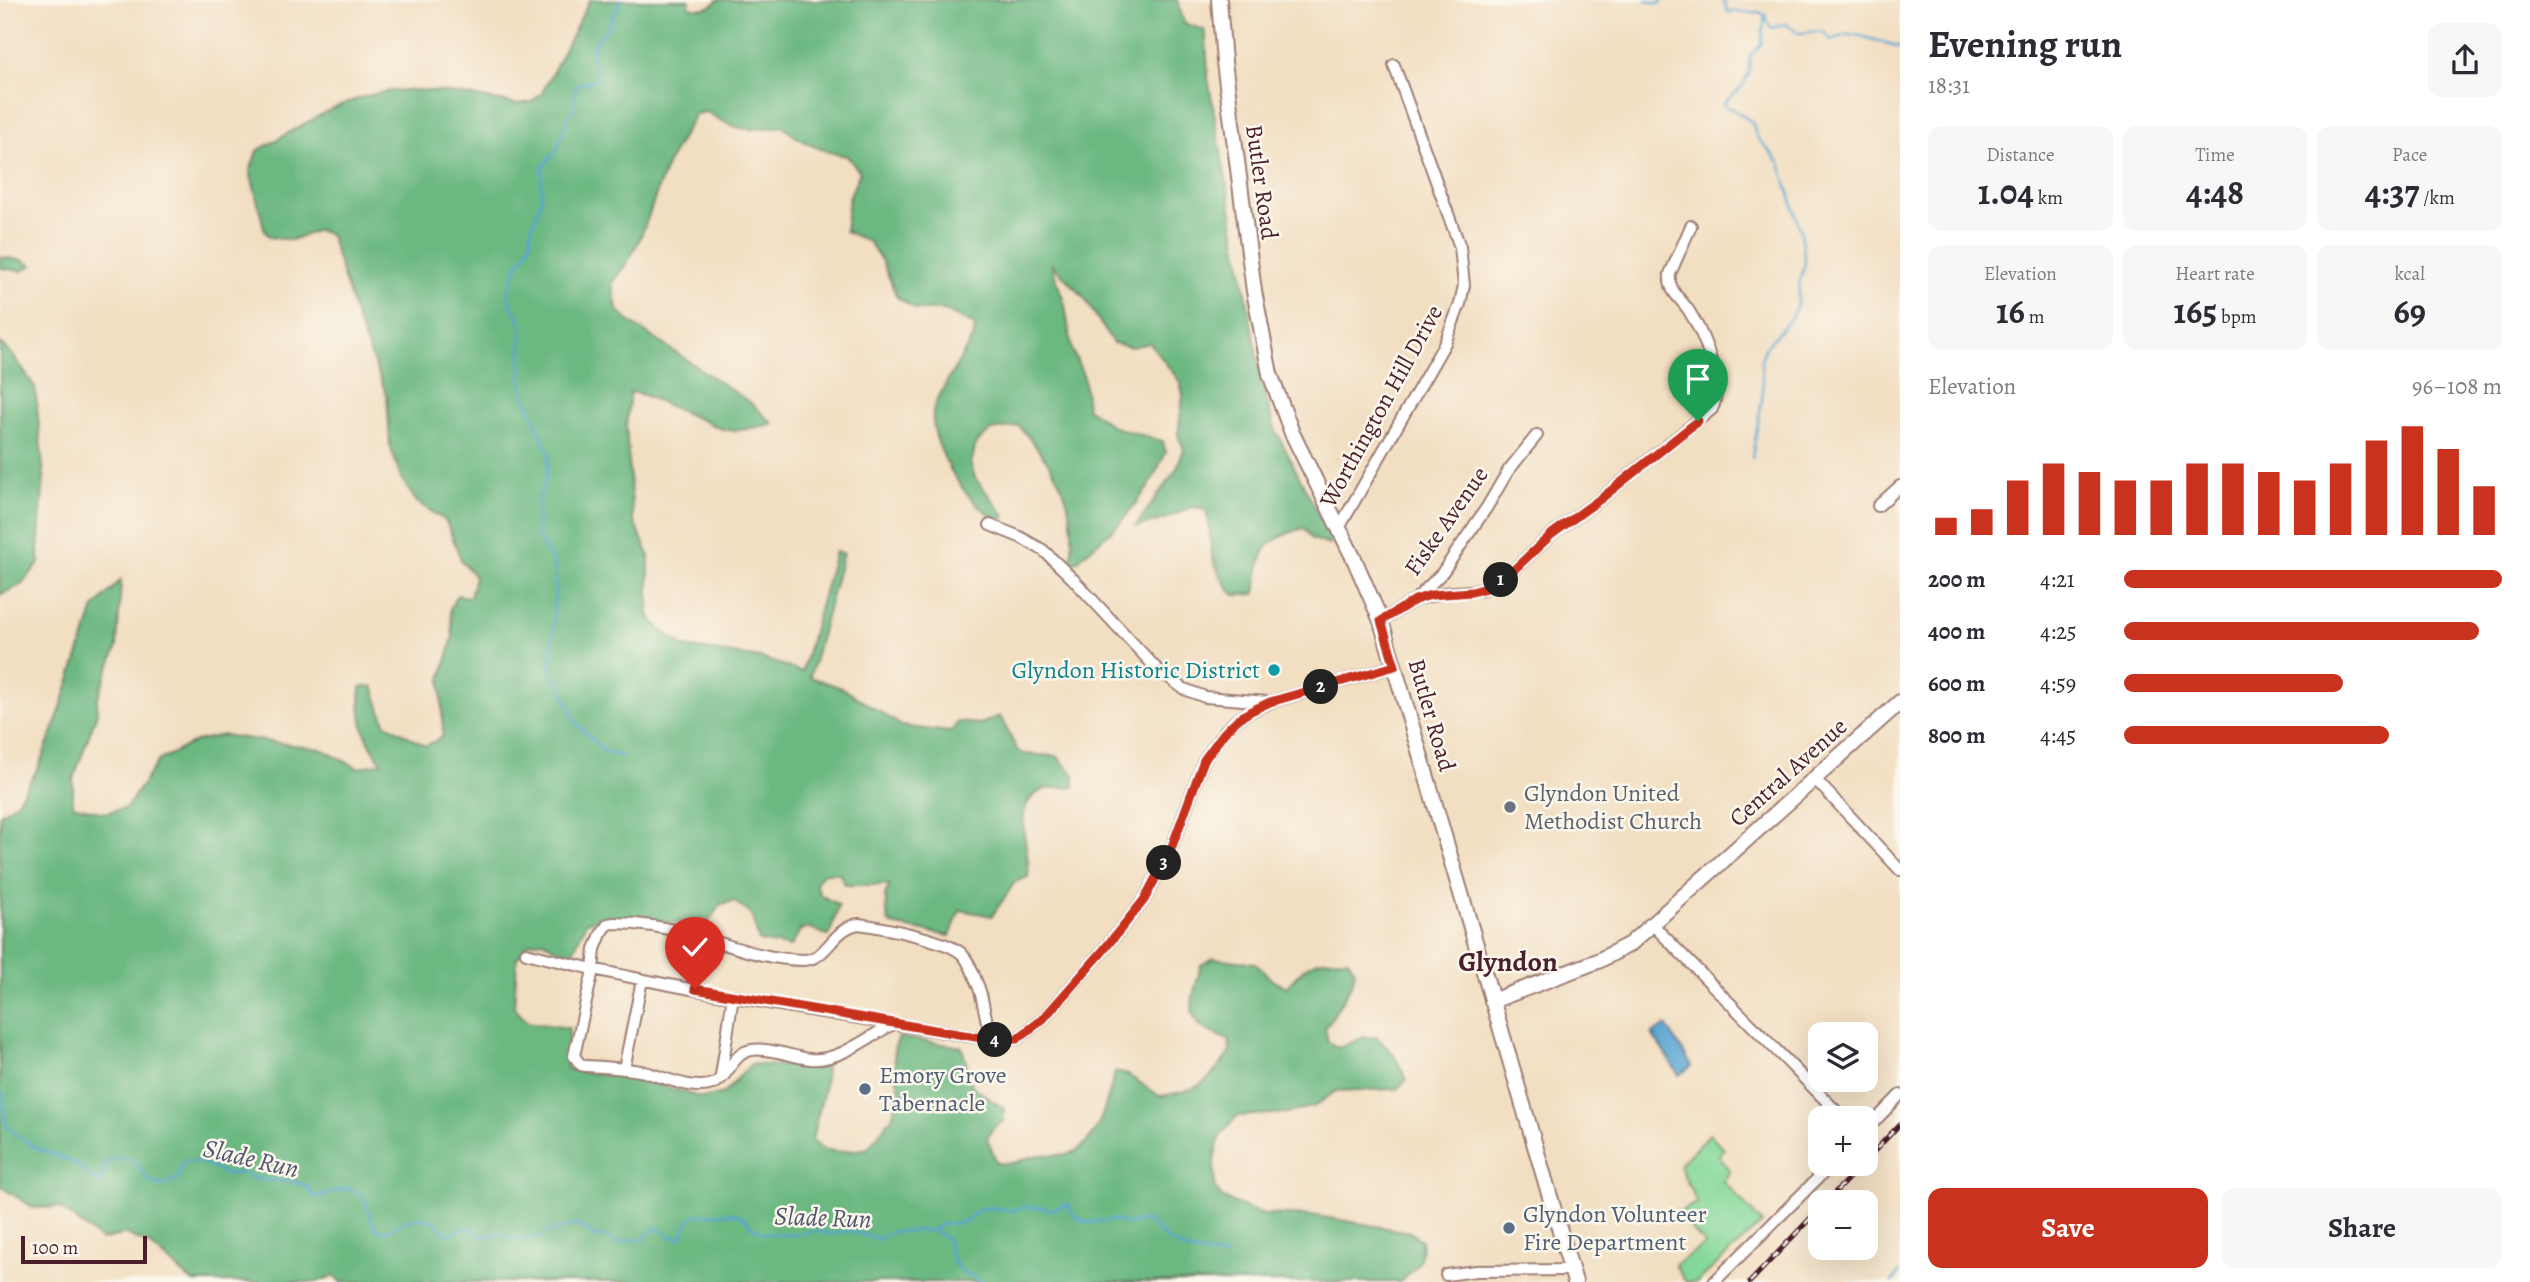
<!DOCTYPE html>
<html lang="en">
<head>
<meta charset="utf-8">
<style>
	:root { --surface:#fff; --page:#f7f7f7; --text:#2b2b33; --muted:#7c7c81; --accent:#c8321e }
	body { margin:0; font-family:Alegreya,serif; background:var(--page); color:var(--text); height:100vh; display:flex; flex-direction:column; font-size:26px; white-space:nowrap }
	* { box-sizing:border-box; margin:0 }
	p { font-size:23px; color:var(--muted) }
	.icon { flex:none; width:38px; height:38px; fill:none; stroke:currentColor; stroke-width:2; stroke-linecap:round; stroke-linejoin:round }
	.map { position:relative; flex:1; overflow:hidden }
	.drawer { display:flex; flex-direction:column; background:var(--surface); width:630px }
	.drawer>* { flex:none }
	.tools { position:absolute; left:1808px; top:1022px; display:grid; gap:14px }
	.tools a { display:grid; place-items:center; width:70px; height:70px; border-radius:14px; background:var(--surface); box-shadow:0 7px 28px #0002; font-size:35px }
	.scale { position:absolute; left:21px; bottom:18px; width:126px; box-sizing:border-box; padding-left:7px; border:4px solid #4a1f2b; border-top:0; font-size:19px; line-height:24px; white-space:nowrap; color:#4a1f2b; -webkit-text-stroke:5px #fbf7ec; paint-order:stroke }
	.pin { position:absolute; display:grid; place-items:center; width:60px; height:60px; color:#fff; margin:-72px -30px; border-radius:50% 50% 50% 0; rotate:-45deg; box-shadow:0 0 7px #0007 }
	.pin .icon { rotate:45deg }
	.km { position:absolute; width:35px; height:35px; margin:-18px; border-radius:50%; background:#222; color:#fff; font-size:19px; line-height:35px; text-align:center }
	.round { display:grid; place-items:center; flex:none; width:74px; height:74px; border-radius:14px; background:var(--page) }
	.headline { display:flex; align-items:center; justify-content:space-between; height:119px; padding:0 28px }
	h1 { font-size:38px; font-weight:600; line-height:52px }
	.stats { display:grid; grid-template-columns:repeat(3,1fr); gap:10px; height:119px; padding:7px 28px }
	.stats div { display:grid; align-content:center; border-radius:14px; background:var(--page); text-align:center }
	.stats b { font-size:35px; font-weight:600 }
	.stats small { font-size:19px; font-weight:400 }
	.stats p { font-size:19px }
	.chart { height:196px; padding:14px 28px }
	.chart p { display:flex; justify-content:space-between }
	.chart svg { width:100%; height:126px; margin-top:7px; stroke:var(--accent); stroke-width:6 }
	.primary-button { display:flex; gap:14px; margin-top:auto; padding:14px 28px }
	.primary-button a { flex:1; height:80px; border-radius:14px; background:var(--accent); color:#fff; font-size:28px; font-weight:600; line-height:80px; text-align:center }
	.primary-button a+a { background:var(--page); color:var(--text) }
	ul { padding:0 28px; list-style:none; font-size:23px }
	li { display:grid; grid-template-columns:112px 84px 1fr; align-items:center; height:52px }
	li i { height:18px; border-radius:9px; background:var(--accent) }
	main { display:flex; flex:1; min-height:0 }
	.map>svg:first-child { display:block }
</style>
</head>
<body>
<main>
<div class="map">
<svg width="1900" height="1282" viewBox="0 0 1900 1282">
	<rect width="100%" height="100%" fill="#fbf7ec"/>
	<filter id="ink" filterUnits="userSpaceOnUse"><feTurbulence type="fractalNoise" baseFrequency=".0143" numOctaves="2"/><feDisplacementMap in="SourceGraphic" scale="14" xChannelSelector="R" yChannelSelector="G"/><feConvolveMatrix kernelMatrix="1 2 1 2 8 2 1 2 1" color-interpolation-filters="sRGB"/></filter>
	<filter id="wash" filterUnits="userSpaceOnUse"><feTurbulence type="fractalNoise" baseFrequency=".00686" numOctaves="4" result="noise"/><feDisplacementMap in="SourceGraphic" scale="28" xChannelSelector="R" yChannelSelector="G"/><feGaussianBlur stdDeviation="1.57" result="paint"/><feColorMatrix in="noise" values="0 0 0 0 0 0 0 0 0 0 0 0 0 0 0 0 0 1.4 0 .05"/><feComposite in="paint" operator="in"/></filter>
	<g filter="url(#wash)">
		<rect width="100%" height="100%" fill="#f2dec1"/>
		<path fill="#85d899" stroke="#687c62" stroke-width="2" d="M1710 1134 1724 1149 1719 1155 1730 1172 1723 1181 1762 1223 1697 1282H1686L1675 1265 1705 1244 1677 1213 1697 1203 1679 1165Z"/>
		<path fill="#6cb881" stroke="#5b6c56" stroke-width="2" d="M590 0H690L689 7C700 9 711 10 717 0H1177L1184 23 1204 30 1206 35 1208 78 1263 390 1275 429 1331 539 1329 545 1312 539 1304 528C1259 541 1262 551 1255 594L1235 595C1225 588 1215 566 1212 554 1209 538 1212 524 1205 509L1192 507 1162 520 1135 527 1176 470 1184 449 1178 435 1183 395 1180 382 1150 343 1131 347 1113 343 1083 296 1051 263 1065 305 1072 350 1084 377 1087 408 1114 427 1162 441 1166 452 1148 488 1120 523 1071 566C1078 501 1060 474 1019 426L992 430 976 443 971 464 975 478 1005 516 1001 521C995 517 988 514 983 509 959 492 930 441 933 411 934 400 967 349 974 335L975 325 943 310H917L897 297 883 263 869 242 845 231 849 198 860 172 847 156C822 152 802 143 782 126 749 132 735 131 707 112L695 114C686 131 676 146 668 163 649 206 645 245 612 283L617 309 627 320 751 403 773 424 735 431 722 429 644 395 630 392 626 427 633 519 649 555V616L662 631 684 647 761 658 802 672 835 552 843 553 810 677 842 688 902 726 950 732 958 722 980 724 1000 716 1017 750 1023 754 1057 756 1074 775V787C1065 788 1049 787 1041 791 1008 807 1032 849 1028 877L1015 882 992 916 960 910 950 936 892 925 888 921 885 895 890 885H845L839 873H824L816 883 820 895 839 905 829 936 809 928 800 930 791 947 759 941 751 914 734 901 721 904 706 925 605 917 586 922 573 952 567 954 543 941 529 943 517 958 514 1007 527 1022 569 1028 567 1068 574 1071 639 1079 703 1098 724 1093 751 1064 781 1066 805 1063 826 1064 824 1090 812 1139C824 1157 850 1151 868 1148L892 1117 900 1091 896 1077 894 1049 899 1037 962 1047 972 1086 1004 1109V1121L993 1127 987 1139 997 1163C1018 1166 1022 1157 1040 1155 1050 1154 1063 1157 1072 1153 1101 1139 1107 1099 1115 1072L1128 1075 1160 1096C1200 1090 1207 1084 1230 1052L1229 1040C1180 1022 1190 1010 1201 965L1214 958 1255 963 1273 981 1286 987C1311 961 1311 958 1348 959L1355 971 1352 984 1325 1029 1328 1042 1339 1048 1364 1037H1377L1394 1055 1407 1080 1397 1089 1336 1091 1315 1106 1288 1113 1237 1116 1220 1136 1214 1161 1215 1189 1223 1198 1261 1214 1317 1216 1410 1232 1421 1240C1424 1263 1415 1268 1400 1282H341L333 1276 317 1282H193L150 1245 126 1234 101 1240 59 1207 34 1208 0 1186V814L16 803 38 768 54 728 94 608 121 580 117 647 97 699V713L73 780V805L104 813 126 808 158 761 196 741 223 735 321 749 358 768 382 763C364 737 358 720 361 687L373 686 385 723 426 746 443 736 441 679 453 637 450 609 457 595 470 597 475 576 462 562 446 521 417 502 401 478 390 445 387 396 358 323 330 235 318 230 292 240 270 237 265 232 250 171 257 151C295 130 332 104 374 94 417 83 474 97 518 104L532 102 542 93Z
			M0 257 22 260 32 265 21 271 0 268Z
			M0 343 12 354 35 387 44 477 38 549 40 562 21 585 0 595Z"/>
		<path fill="#58a5d1" stroke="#51627e" stroke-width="2" d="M1666 1025 1692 1066 1679 1075 1652 1034Z"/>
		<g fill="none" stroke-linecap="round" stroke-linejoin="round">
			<path stroke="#58a5d1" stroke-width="2.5" d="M1647 0 1658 4 1663 0
				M1723 0 1728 12H1759L1765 15 1771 28 1786 24 1799 33 1823 31 1831 40 1847 35H1857L1900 47
				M1752 458 1763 393 1761 360 1765 348 1790 319 1797 306 1800 280 1805 264 1801 232 1780 163 1757 137 1752 122 1731 108 1725 107 1723 104 1742 87 1749 73 1750 56 1761 45 1765 15
				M621 756 605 752 576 723 559 682 553 676 551 663 556 575 554 564 537 536 538 503 547 473 549 454 522 389 521 324 518 315 511 306 508 293 518 263 524 257 531 241V230L541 201 542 167 556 151 567 120 575 106 574 93 577 85 596 79V72L591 57 593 46 608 27 621 0
				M0 1090 4 1095 5 1122 10 1130 36 1148 75 1163 97 1182 102 1180 104 1163C150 1140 135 1206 178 1178L181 1166 185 1161 202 1163 224 1174 241 1173 256 1179 295 1182 308 1187 313 1196C327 1199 337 1186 351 1189 371 1194 365 1218 378 1230L389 1231C401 1221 419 1214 434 1222 440 1225 443 1232 448 1235 468 1226 464 1222 482 1237L495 1234H503L510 1238H539L547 1232 576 1225 583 1227 596 1237H607L619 1244 629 1240 644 1239 651 1230 659 1229 670 1236 681 1238 688 1221 695 1215 731 1213 742 1216 753 1228 763 1233 790 1235 817 1231 830 1234 849 1231 878 1239 891 1232 933 1230 948 1240C947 1251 955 1270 967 1274 974 1277 976 1276 982 1282
				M933 1230 942 1224 964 1222 980 1209 994 1208 1014 1211 1025 1207H1040L1050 1210 1067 1204C1070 1207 1071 1211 1073 1214 1083 1228 1103 1220 1117 1220 1127 1228 1135 1221 1147 1221L1169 1241 1189 1251 1226 1257
				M1892 1282 1900 1272"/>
		</g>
	</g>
	<g filter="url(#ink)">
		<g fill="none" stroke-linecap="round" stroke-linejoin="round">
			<g stroke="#9e7e76" stroke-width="14">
				<path id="minor" d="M1878 506 1900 486
					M990 525 1020 537 1043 550 1073 579 1156 668 1184 689 1205 697 1268 702
					M1339 528 1445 343 1460 304 1464 285 1460 247 1394 65
					M1415 600 1443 593 1482 590 1505 578 1552 534 1603 497 1712 409C1725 384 1703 333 1689 311 1680 297 1668 292 1670 274L1691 226
					M1381 621 1415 600 1442 573 1487 507 1508 471 1537 435
					M1815 779 1900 870
					M1653 925 1843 1118
					M526 953C679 992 837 1014 993 1040L1017 1039 1043 1019 1102 952 1144 900 1171 849 1204 760 1224 732 1238 719 1251 711 1271 702 1395 666
					M893 1024C868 1037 839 1062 810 1059 793 1057 767 1047 752 1050 731 1053 730 1077 713 1084 691 1092 661 1075 640 1071 622 1068 604 1067 586 1066L581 1065 574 1056 593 970 595 949 601 934 608 924 614 923C639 923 669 928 694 935 729 945 766 960 803 960 828 960 832 928 859 924 881 927 948 940 962 954 971 963 974 977 979 988 985 1006 985 1023 993 1040
					M624 1069 642 980
					M721 1076 733 996
					M1866 1130 1900 1095
					M1446 1275 1476 1271 1572 1270
					M1714 1282 1832 1164"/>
			</g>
			<g stroke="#9e7e76" stroke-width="18">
				<path id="major" d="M1219 0 1224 62 1254 291 1270 374 1292 433 1355 561 1381 621 1575 1282
					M1492 1001 1598 961 1630 944 1900 702"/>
			</g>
			<use href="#minor" stroke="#fff" stroke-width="10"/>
			<use href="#major" stroke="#fff" stroke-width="14"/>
			<g stroke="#4a1f2b" stroke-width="5">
				<path id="rail" d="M1866 1160 1900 1124
					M1826 1202 1862 1164
					M1750 1282 1820 1208"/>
			</g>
			<use href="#rail" stroke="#fbf7ec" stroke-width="2.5" stroke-dasharray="8" stroke-linecap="butt"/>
		</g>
	</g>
	<g fill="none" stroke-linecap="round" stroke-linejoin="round" filter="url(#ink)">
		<g stroke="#fff" stroke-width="14">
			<path id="route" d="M695 989 993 1040 1017 1039 1043 1019 1102 952 1144 900 1171 849 1204 760 1224 733 1238 719 1251 711 1270 702 1395 666 1381 621 1415 600 1431 595 1472 592 1490 587 1505 578 1552 534 1603 497 1698 421"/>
		</g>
		<use href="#route" stroke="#c8321e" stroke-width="9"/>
	</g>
	<circle fill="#0f9aa8" stroke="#fbf7ec" stroke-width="2.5" cx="1274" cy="670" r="7"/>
	<circle fill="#6b7280" stroke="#fbf7ec" stroke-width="2.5" cx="1510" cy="807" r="7"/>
	<g fill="#5c6f8a" stroke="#fbf7ec" stroke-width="2.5">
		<circle cx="865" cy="1089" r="7"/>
		<circle cx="1509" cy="1228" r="7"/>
	</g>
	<g text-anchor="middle" stroke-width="5" stroke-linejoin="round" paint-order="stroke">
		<g font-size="24" fill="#4a1f2b" stroke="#fbf7ec">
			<text transform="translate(1262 182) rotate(82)" y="8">Butler Road</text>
			<text transform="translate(1381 406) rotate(-61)" y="8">Worthington Hill Drive</text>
			<text transform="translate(1446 521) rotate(-55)" y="8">Fiske Avenue</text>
			<text transform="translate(1432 715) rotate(74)" y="8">Butler Road</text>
			<text transform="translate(1788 772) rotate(-42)" y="8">Central Avenue</text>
		</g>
		<g font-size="24" fill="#0d838f" stroke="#fbf7ec" text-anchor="end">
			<text x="1260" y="678">Glyndon Historic District</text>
		</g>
		<g font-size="24" fill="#5b616d" stroke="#fbf7ec" text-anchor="start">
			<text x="1524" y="801">Glyndon United<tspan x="1524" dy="28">Methodist Church</tspan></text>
		</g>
		<g font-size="24" fill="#4e5e75" stroke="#fbf7ec" text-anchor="start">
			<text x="879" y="1083">Emory Grove<tspan x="879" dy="28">Tabernacle</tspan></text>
			<text x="1523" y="1222">Glyndon Volunteer<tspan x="1523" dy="28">Fire Department</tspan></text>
		</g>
		<g font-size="26" font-style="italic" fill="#50556d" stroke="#fbf7ec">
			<text transform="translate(251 1158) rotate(13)" y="9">Slade Run</text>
			<text transform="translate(823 1217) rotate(2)" y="9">Slade Run</text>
		</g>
		<g font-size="28" font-weight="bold" fill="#4a1f2b" stroke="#fbf7ec">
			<text x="1508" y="971">Glyndon</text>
		</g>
	</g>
</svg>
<div class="tools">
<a><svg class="icon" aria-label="layers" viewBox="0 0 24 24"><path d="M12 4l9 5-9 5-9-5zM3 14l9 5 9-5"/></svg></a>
<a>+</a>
<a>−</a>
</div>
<div class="scale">100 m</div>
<div class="pin" style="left:1698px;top:421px;background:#1e9e55"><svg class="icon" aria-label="arrive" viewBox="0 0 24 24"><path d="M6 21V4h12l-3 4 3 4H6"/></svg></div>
<div class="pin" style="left:695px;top:989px;background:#d93025"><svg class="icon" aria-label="check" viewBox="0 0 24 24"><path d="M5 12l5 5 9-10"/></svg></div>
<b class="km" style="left:1501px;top:580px">1</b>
<b class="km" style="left:1321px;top:687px">2</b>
<b class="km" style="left:1164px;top:863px">3</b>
<b class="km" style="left:995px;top:1040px">4</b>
</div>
<section class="drawer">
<div class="headline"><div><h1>Evening run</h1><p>18:31</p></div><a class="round"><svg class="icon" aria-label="share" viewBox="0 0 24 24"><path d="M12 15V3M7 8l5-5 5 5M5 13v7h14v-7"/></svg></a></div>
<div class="stats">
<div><p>Distance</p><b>1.04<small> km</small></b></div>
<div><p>Time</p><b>4:48</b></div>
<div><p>Pace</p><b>4:37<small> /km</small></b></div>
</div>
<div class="stats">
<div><p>Elevation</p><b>16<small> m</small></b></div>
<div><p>Heart rate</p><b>165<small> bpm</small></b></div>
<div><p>kcal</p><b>69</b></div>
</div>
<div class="chart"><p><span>Elevation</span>96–108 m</p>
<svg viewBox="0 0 160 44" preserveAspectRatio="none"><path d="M5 44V38M15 44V35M25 44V25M35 44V19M45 44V22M55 44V25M65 44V25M75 44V19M85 44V19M95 44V22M105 44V25M115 44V19M125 44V11M135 44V6M145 44V14M155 44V27"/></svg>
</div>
<ul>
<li><b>200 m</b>4:21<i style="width:100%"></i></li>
<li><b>400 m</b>4:25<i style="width:94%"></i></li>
<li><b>600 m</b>4:59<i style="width:58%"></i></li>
<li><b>800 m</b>4:45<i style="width:70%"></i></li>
</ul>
<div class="primary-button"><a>Save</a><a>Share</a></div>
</section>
</main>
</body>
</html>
